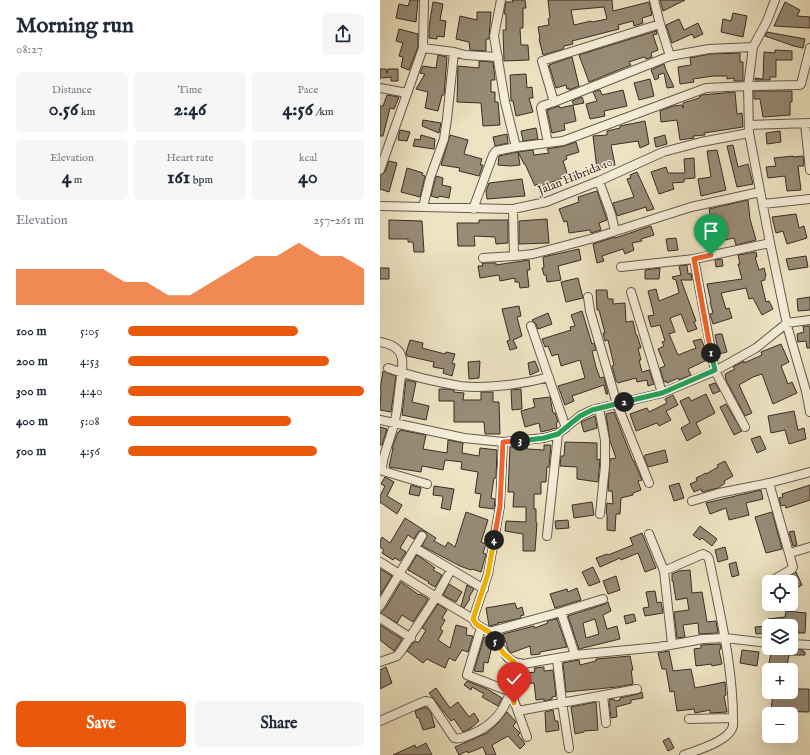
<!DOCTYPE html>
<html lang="en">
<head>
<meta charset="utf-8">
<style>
	:root { --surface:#fff; --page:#f6f6f7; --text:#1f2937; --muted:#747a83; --accent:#ea580c }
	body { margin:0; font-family:"IM FELL English",serif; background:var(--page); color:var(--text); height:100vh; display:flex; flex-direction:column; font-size:15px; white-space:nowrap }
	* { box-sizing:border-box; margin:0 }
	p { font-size:13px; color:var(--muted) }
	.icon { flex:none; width:22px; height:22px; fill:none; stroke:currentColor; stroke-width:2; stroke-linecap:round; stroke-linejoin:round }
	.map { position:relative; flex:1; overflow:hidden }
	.panel { display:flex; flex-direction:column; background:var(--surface); width:380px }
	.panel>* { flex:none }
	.tools { position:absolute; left:382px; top:575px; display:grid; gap:8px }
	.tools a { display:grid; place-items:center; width:36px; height:36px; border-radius:6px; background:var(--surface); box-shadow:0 4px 16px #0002; font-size:20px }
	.pin { position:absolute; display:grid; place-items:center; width:34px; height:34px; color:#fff; margin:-41px -17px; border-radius:50% 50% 50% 0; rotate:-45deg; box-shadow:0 0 4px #0007 }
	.pin .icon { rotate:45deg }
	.km { position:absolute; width:20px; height:20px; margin:-10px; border-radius:50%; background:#222; color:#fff; font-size:11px; line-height:20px; text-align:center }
	.round { display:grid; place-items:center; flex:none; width:42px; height:42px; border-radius:6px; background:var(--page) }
	.overview { display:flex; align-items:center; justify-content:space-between; height:68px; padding:0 16px }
	h1 { font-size:22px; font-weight:800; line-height:30px }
	.figures { display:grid; grid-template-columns:repeat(3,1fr); gap:6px; height:68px; padding:4px 16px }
	.figures div { display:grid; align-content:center; border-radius:6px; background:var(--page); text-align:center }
	.figures b { font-size:20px; font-weight:800 }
	.figures small { font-size:11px; font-weight:400 }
	.figures p { font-size:11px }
	.chart { height:112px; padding:8px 16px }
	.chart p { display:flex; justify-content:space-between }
	.chart svg { width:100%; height:72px; margin-top:4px; fill:var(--accent); opacity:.7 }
	.cta { display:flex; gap:8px; margin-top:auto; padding:8px 16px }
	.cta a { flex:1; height:46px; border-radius:6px; background:var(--accent); color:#fff; font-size:16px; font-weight:800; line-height:46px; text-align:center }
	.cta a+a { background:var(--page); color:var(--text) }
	ul { padding:0 16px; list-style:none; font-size:13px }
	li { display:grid; grid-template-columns:64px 48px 1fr; align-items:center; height:30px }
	li i { height:10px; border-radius:5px; background:var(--accent) }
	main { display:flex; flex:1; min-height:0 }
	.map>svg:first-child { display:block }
</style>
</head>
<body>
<main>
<section class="panel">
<div class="overview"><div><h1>Morning run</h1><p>08:27</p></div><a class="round"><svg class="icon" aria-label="share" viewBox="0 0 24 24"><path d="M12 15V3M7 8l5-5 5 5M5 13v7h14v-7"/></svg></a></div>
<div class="figures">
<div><p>Distance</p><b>0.56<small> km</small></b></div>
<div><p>Time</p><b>2:46</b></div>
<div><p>Pace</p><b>4:56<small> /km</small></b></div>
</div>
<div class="figures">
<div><p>Elevation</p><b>4<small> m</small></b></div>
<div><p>Heart rate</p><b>161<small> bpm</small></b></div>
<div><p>kcal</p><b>40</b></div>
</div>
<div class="chart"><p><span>Elevation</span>257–261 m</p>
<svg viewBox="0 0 160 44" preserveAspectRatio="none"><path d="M0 44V22L10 22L20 22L30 22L40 22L50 30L60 30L70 38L80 38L90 30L100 22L110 14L120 14L130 6L140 14L150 14L160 22V44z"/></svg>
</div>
<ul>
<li><b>100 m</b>5:05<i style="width:72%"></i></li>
<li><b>200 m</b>4:53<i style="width:85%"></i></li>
<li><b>300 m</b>4:40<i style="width:100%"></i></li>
<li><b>400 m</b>5:08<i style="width:69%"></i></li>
<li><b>500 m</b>4:56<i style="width:80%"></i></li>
</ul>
<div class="cta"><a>Save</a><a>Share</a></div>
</section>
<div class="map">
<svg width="430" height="755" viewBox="0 0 430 755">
	<rect width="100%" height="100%" fill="#eee4c3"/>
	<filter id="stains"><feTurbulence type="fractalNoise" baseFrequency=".005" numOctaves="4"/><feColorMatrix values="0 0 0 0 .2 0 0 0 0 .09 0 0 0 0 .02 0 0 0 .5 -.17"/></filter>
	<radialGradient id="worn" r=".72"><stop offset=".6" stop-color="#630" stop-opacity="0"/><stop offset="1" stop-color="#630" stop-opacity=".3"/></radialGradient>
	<path fill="#988c77" stroke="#3b2c25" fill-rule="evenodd" d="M30 0H38L36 22 16 18 19 4 28 6Z
		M132 0H145L146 8H143V28H140L141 45H148L149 60 124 61 123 30H126V14H124L126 2H133Z
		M168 0H232L233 11 269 2 272 15 262 18 263 23 254 26 253 21 238 25 239 29 192 41 193 44 184 46 183 49 163 55 159 39H160L158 27 169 25 168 19 170 18ZM224 7 227 19 212 22 211 21 194 25 191 10Z
		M280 0H305L283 11Z
		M53 2 63 4 60 20 66 21 64 37 57 36V39L49 38V27Z
		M405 2 420 10 417 16 430 17V28L394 26Z
		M97 12H111L109 39H106V51L90 50 89 42 76 39 80 16 97 20Z
		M353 13 367 16 363 37 341 32 343 19 351 21Z
		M299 19 304 30 318 23 323 34 314 38 312 34 292 43 286 25Z
		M19 29 38 34V47L29 70 21 67 23 57 19 56 23 43 16 41Z
		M276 31 277 34 273 35 278 50 271 53 272 57 266 59 265 57 261 58 249 62 251 65 209 82 199 55Z
		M387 32 425 39 423 48 414 46 385 36Z
		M395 50 412 51V60H396V77H390V80H375V78L383 79 384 52 395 53Z
		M360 53V62H363V81H354V78L347 79V76H333L313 79 314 82 300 84 298 67 311 65 310 58 330 54Z
		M58 55 67 57 64 95H62L58 111 45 108 48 92 36 89 45 74 40 73 43 66 56 68Z
		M192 57 199 86 189 90V88L187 89 186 85 176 88 169 65Z
		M99 61 113 62 115 80H111V92H115V102H118L120 125 103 126 101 103 77 102 78 66 99 68Z
		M284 64 286 70 294 87 287 88 284 73 278 75 279 78 275 80 271 70Z
		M0 69H6L7 73 8 69H18V81H11V77L0 78Z
		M146 74 147 88 152 87 153 98H149L153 112 136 116 133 101H131L130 75Z
		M270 79 274 96 259 100 254 83Z
		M220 90 222 95 243 90 247 106 224 111 225 116 210 119 206 104 217 101 213 92Z
		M374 91H412V102H410V115L383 117 380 99H374Z
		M355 92 357 114 362 113 363 127 324 133 325 135 313 136 314 138 300 140 297 120 281 122 280 111 293 106 302 105 303 108V103L319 98V97L322 95Z
		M7 95 19 97 14 109 10 108 3 136H0V106H3Z
		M202 97 204 103 194 105 192 101Z
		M193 105 196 121 184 124 185 130 172 133 167 110 179 106 180 108Z
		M43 120 61 123 59 133 42 126Z
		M265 121 269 144 260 148 258 141 231 145 235 165 217 169 213 136 227 135V131L240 128V126Z
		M156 128 158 139 143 141 141 131Z
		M20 130 30 132 27 141 18 140Z
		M400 131 401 142 387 144 386 133Z
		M127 134 128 143 115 146 113 137Z
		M41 135 55 139 54 149 33 146 35 139 40 140Z
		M70 135 88 140 84 154 102 159 100 165H103L99 176 79 171 80 168 61 165Z
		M285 135 287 144 276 147 274 138Z
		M196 142 199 152 186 156 187 159 183 161 188 176 159 187 157 184 155 186 145 164H144L138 152 140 165 130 166 118 165 119 156 137 152 153 150 154 155 169 153 167 149 184 146Z
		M353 145 358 167 368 164 373 184 357 187 347 146Z
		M337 150 346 190 321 196 318 179 331 177 327 151Z
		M413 156V157L423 156 424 166H418L421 190 407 191 405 176 388 178 386 167 396 166 394 158Z
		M314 158 315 178 304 179V182L292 183 294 189 279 194 271 172 286 167 288 173H305L304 159Z
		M9 161 17 163 9 192 0 189V175L5 172Z
		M27 168 43 173 42 175 45 176 40 197 21 192Z
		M257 172 274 209 267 211 266 207 237 216 233 203 254 197 247 179 251 178 250 175Z
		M56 176 63 178 62 185 71 187 69 198 59 196 58 198 51 196Z
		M142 179 145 196 107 199 106 191 109 183Z
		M217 191 227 220 219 223 221 230 211 233 210 230 189 233 187 221 184 222 179 209 199 202 198 197Z
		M368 200 370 219 376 240 356 245 354 238 340 241 336 225H332L329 209Z
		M416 214 419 228 424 226 427 238 407 244 403 231 396 233 392 217Z
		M167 219 169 243 139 244V221Z
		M9 220 42 221 44 252H34L33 242H28V239H9Z
		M99 220H128V243L116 244 115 237 94 236 95 246H78L77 223H99Z
		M271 226 274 235 261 239 262 241 252 243 254 250 245 254 243 249 222 256 224 261 217 263 213 244 235 237V238Z
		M296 238 298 250 288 251 286 239Z
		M199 249 201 260 178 266 181 280 167 282 166 275H164L162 268H164L163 257Z
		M376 252 377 257H375L379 270 384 268 386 276 385 277V280L381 281 386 302 389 301 393 309 382 315 373 298 369 299 366 288 341 293 346 309 349 308 352 318 333 324 330 314 333 313 330 302H331L327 284 362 279 358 264H360L358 255Z
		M426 256 428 267 409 270 406 259Z
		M342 259 343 266 336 267 335 260Z
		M149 260 150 270H147L149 287 140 288 139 282H135V278L120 281 119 275 100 278 98 266H103L102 263H116V265Z
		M307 265 308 274 311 273 312 280H301L316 321 314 322 317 329 308 332 301 314 290 318 295 332 289 334 298 355 316 348 313 341 321 339 325 348 327 360 308 369 311 375 299 380 298 378 287 383 286 381 284 382 280 368 285 366 278 349 284 346 282 342 285 341 280 325 271 327 268 316 274 315 268 291 276 289 279 301 299 293 296 280 293 279 292 277 301 275 299 266Z
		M0 268H9V279H0Z
		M280 268 279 279H265V270Z
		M198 278 203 298 186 302 181 282Z
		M216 290H227L228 299H233V304L245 303 246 322 253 321 256 335H257L261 348H258L261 360H259L262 372 269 370 274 384 268 386 267 380 257 382 256 378 238 383 236 381 232 366 234 365 228 340 225 341 223 333H225L219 310H217Z
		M430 297V310L418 311 417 299Z
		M139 306 141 316 137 317 142 336 133 340 137 348 130 350 127 341 130 340 122 309Z
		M202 311 212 344 214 343 216 350 212 351 216 367 220 378 224 377 228 394H226L224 385 192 396 194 401 185 405 178 386 205 378 200 360 181 366 178 354 172 356 168 346 165 347 162 339 191 330 190 327 195 326 191 315Z
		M168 313 172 324 158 329 156 324 152 320Z
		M423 326H430V348H427L426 341 418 342 417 334 424 332Z
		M339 334H342L347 352 339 354 335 335Z
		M30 340 43 343 42 348 65 354 66 352 75 354 72 363 75 364 72 376 63 373 64 369 53 367 54 362 27 356 26 353Z
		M401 344 409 362 401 366 408 384 412 382 417 393 393 404 382 374 373 377 359 385 372 413 365 416 346 380 345 374 355 369 353 367 364 361V363L382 355 381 352Z
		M100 361 99 378 89 379 88 362Z
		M155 361 159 371 150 375 148 363Z
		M3 371 16 376 11 412 0 410 1 391 0 390Z
		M26 380 36 382 32 402 49 406 46 420 22 415Z
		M335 383 340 391 333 394 329 385Z
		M59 389H67L74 390V392L84 393 83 400H101V392H113V402H119L120 434H105L104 422H74V401H59Z
		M141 389 142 409 132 410 131 390Z
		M326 394 335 413 316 423 321 433 307 441 301 428 310 423 300 401 309 397 311 401Z
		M293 395 298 405 286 411 291 420 279 426 277 423 256 431 250 414 267 408 269 412 287 403 285 399Z
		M170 397 173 413H175L178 422 176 423 177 428 161 432 159 423 145 427 141 411 155 407 153 399Z
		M346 404 362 431 354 435 340 407Z
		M414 411 418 430 424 428 426 439 409 444 405 430 391 433 388 416Z
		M234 412 253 461H254L262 480 258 481 261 490 253 493V495L241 498 240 514H236L235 531 227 530V514L226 513 227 503 233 504 232 491H228L230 459 236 458 230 441 226 414Z
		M215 416 217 428 204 432 201 422Z
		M0 427 7 429 2 445H0Z
		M20 430 46 435 43 449 67 453 68 440 83 443 82 453 99 456 100 448 117 450 116 478H114L111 498 115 499 114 509 99 507 101 494 95 493 98 472 81 469 82 462 65 460 63 470 42 466 41 472 9 467 13 448H12L18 432H19Z
		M380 436 386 449 377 453 371 439Z
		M185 442 217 443V460L220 459 218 482 197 479V467L180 466 181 456H184Z
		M164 445H171L169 467H167L166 482H161V494H154V509H156V522L157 523 155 551H143V534L125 531 126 521 146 522V507H133L134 492H128L130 447 147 446V449L164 450Z
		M285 450 288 462 268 467 264 457 265 455Z
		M345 461 353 476 344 481 345 483 338 488 322 492 321 489 314 492 310 484 317 481 316 478 326 473V474L338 467 337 465Z
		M5 477 14 482 7 496 22 505 17 514 0 502V496L5 486 1 484Z
		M299 483 304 498 294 501 289 486Z
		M31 485 41 488 39 496 29 494Z
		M430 485V500L406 508 405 505 401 506 399 498 403 497 402 494Z
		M54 486 74 489 70 510 61 508 63 498 62 496 53 495Z
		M381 490 383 499 366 503 369 515 349 520 346 508 330 514 326 503Z
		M212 502 214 515 194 518 192 505Z
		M86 512 108 520 101 542 106 544 103 553 106 554 101 572 92 569 91 570 80 566 42 546 47 536 45 532 42 531H39L34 539 28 535 20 548 26 552 20 561 15 558 13 560 2 553 4 550 0 547V541L2 537 10 543 25 518 56 538 54 541 65 547 68 542 75 547Z
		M392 512 402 549 386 553 375 517Z
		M188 520 189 528 176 529 175 521Z
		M320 526 337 539 332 546 322 538 320 540 313 535Z
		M414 531 417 545 413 546 409 532Z
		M262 533 276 568 265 572 258 553 241 560 240 558 220 567 216 558 227 554 228 555 253 545 250 538Z
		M345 547 348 559 338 562 335 550Z
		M37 555 55 568 53 570 62 575 55 587 48 583 49 582 28 570Z
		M356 562 359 575 352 577 349 564Z
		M213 567 220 582 209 586 202 572Z
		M0 569 12 576 0 595Z
		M310 570 312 593 322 592 327 622 336 621 338 633 319 634 318 623 303 625 305 637 297 638 294 612 309 610 307 598 296 600 293 581H292V574L299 571Z
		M416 572 422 585 411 591V582H406L405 579Z
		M236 576 240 590 228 594 223 581Z
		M21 582 39 595 40 594 48 599 33 622 22 615 17 623 0 613 5 609Z
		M69 584 82 592 76 602 63 595Z
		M87 585 94 589 89 597 90 599 84 608 81 606Z
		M197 588 201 600 175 608 170 594 187 589 188 592Z
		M275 591 277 603 281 602 283 613 265 616 263 608 269 607 266 592Z
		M228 602 231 611 223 615 227 629 237 626 240 639 199 649 188 616 225 604ZM215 619 219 634 206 638 203 623Z
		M135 603 137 609 142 607 144 615 140 616 141 618 119 623 118 622V624L109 626 106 608Z
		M58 604 67 610 62 618 65 620 60 629 63 631 58 640 70 648 76 625 87 628 86 635 93 636 88 652 82 650 75 661 69 658 65 668 47 659 43 663 27 651 33 643 36 641 38 643 42 637 46 630 42 628Z
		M406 611 426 613 425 633H418V630L411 629V626H389V633L376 634 375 627 388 626V619L405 617Z
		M254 614 256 621 246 624 244 616Z
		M177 619 187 647 160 652V654L151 655 150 646 131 653 128 649 123 634 154 626 155 628 168 623 167 621Z
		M0 625 22 639 14 651 0 640Z
		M104 637 106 638 112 646 108 663 104 662 103 672 94 671Z
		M340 644 341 649 339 650 342 664 332 666 331 664 316 666 314 649 321 648V645Z
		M392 648 423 650V652H425V655H409L407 666 389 663Z
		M362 650 379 652 377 666 360 663Z
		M289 651 293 671 311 669 315 688 345 682 346 695 344 696 347 712 330 713V710L315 713 314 709 297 711 294 691 290 692 286 669H282L278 653Z
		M250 656 253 670H251L253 684 237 687 186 692 183 663 199 660 200 665 216 661V659Z
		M6 667 12 683 0 689V670Z
		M164 667V671L173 670 176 696 172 697V699L164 701V699L156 700 154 683 141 684 140 674 155 672 154 668Z
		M87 681 107 689 122 698 118 706 102 697 104 694 92 687 91 690 84 685Z
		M56 688 70 708 78 702 89 717 94 713 99 721 91 728 83 732 74 719 71 721 49 693Z
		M417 689H429V712L391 711 393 692H414V690H417Z
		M262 692 263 698 251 700V703L236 707 237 717 231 718 229 700 234 699 235 701 240 700V698L258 694Z
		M216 702 218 730 204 731V732L195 734 191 707Z
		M46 707 51 713 55 727 43 730 39 718H37L35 711Z
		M173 710 175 721H178L179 730 166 732 165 712Z
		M127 712 136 722 133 726 140 733 138 735 145 744 140 749 128 736 112 745 116 755H106L103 747 88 753 87 751 79 755 75 747 107 733 118 723Z
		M289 738 294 748 288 751 283 741Z
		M46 743 52 755H13L35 745 36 748Z"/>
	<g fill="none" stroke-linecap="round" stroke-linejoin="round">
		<g stroke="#685a4c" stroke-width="10">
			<path id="street" d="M121 0 114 36 125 102 136 147
				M274 0 280 24 290 56
				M395 0 387 21 373 47 368 86 369 133 390 243 408 329 426 391 430 412
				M74 52 85 55 118 57
				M0 88 27 93
				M174 102 290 56 329 49 373 47
				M425 124 430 170
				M369 125 430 123
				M168 143 161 108 162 106 174 102 162 61 280 24
				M0 170 43 48 44 0
				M219 181 231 214 235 231
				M383 204 430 199
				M0 206 133 209 166 202 219 181 283 152 321 142 369 133
				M43 207 50 178 64 139 67 119 74 52 43 48
				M93 209 113 155 116 151 136 147 183 141 326 88 368 86 420 85 421 84 430 48
				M133 209 134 256
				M103 258 134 256 153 254 214 238 311 207 380 192
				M314 259 335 371 365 427
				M241 267 314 259 390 243
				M251 292 282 393
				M208 297 210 311 237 404 269 483
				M151 326 186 428
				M0 342C28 347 23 363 20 384 18 397 18 411 14 424 11 438 2 456 2 469L3 471 47 484
				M8 368C30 376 57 382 80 386 107 389 144 384 169 377
				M219 408 225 440V466L220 514
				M0 420 84 438 123 442 164 438 178 434 200 416 212 410 282 393 335 371 376 348 407 323 430 320
				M389 483 413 567 412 569 393 580
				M312 501 339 493 389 483 430 472
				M269 534 284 571 292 644
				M167 536 178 434
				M35 548 104 589
				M410 553 430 547
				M0 562 56 597 93 619 96 624 109 632 128 658 134 662 143 664 195 655 279 647 323 639 345 638 389 643
				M284 571 323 554 327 556 329 559C340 614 354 670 353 726 350 741 317 750 304 755
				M0 606 42 536
				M181 612 195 655
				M0 618 31 638
				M93 619 108 574 120 506 123 442
				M101 628 87 675 131 692
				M109 632 181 612 223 599
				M411 644 430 645
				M177 659 182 702 189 748
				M0 662 17 656 21 651 56 597 71 570
				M131 692 147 737
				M223 696 226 723
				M138 711 257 689
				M309 719 353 718
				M0 721 45 701 50 702 74 738C80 740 86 736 92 734 124 721 134 694 134 662"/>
		</g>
		<use href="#street" stroke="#f4edd8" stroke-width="8"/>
	</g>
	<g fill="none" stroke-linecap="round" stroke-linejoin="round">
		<g stroke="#fff" stroke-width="8">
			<path id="split-1" d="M331 353 314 259 331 255"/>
		</g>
		<g stroke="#fff" stroke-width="8">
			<path id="split-2" d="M244 402 282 393 335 370 331 353"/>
		</g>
		<g stroke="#fff" stroke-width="8">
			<path id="split-3" d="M140 441 164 438 178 434 200 416 212 410 244 402"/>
		</g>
		<g stroke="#fff" stroke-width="8">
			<path id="split-4" d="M114 540 120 506 123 442 140 441"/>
		</g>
		<g stroke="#fff" stroke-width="8">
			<path id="split-5" d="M114 540 108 574 93 619 96 624 109 632 115 641"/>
		</g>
		<g stroke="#fff" stroke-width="8">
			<path id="split-6" d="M115 641 123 653 134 662V678L131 692 134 703"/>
		</g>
		<use href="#split-1" stroke="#f0652b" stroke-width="5"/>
		<use href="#split-2" stroke="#22a559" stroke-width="5"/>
		<use href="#split-3" stroke="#22a559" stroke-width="5"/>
		<use href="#split-4" stroke="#f0652b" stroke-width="5"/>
		<use href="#split-5" stroke="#f5b400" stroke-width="5"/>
		<use href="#split-6" stroke="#f5b400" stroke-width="5"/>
	</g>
	<g text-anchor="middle" stroke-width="3" stroke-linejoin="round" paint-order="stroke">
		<g font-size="12" fill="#3b2c25" stroke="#f4edd8">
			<text transform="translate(195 176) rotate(-22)" y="4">Jalan Hibrida 10</text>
		</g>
	</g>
	<rect width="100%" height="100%" filter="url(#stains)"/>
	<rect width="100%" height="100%" fill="url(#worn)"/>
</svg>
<div class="tools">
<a><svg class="icon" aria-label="locate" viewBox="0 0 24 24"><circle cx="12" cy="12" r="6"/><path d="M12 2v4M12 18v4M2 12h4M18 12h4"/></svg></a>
<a><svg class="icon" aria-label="layers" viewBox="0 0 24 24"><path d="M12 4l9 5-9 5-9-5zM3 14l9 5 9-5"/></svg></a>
<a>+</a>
<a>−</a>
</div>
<div class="pin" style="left:331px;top:255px;background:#1e9e55"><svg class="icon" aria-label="arrive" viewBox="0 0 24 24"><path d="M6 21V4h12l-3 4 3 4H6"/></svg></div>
<div class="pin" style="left:134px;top:703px;background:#d93025"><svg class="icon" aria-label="check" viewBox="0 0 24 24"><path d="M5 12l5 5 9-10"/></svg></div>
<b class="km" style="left:331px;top:353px">1</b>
<b class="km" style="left:244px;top:402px">2</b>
<b class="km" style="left:140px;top:441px">3</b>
<b class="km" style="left:114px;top:540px">4</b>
<b class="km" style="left:115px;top:641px">5</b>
</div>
</main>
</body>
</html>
